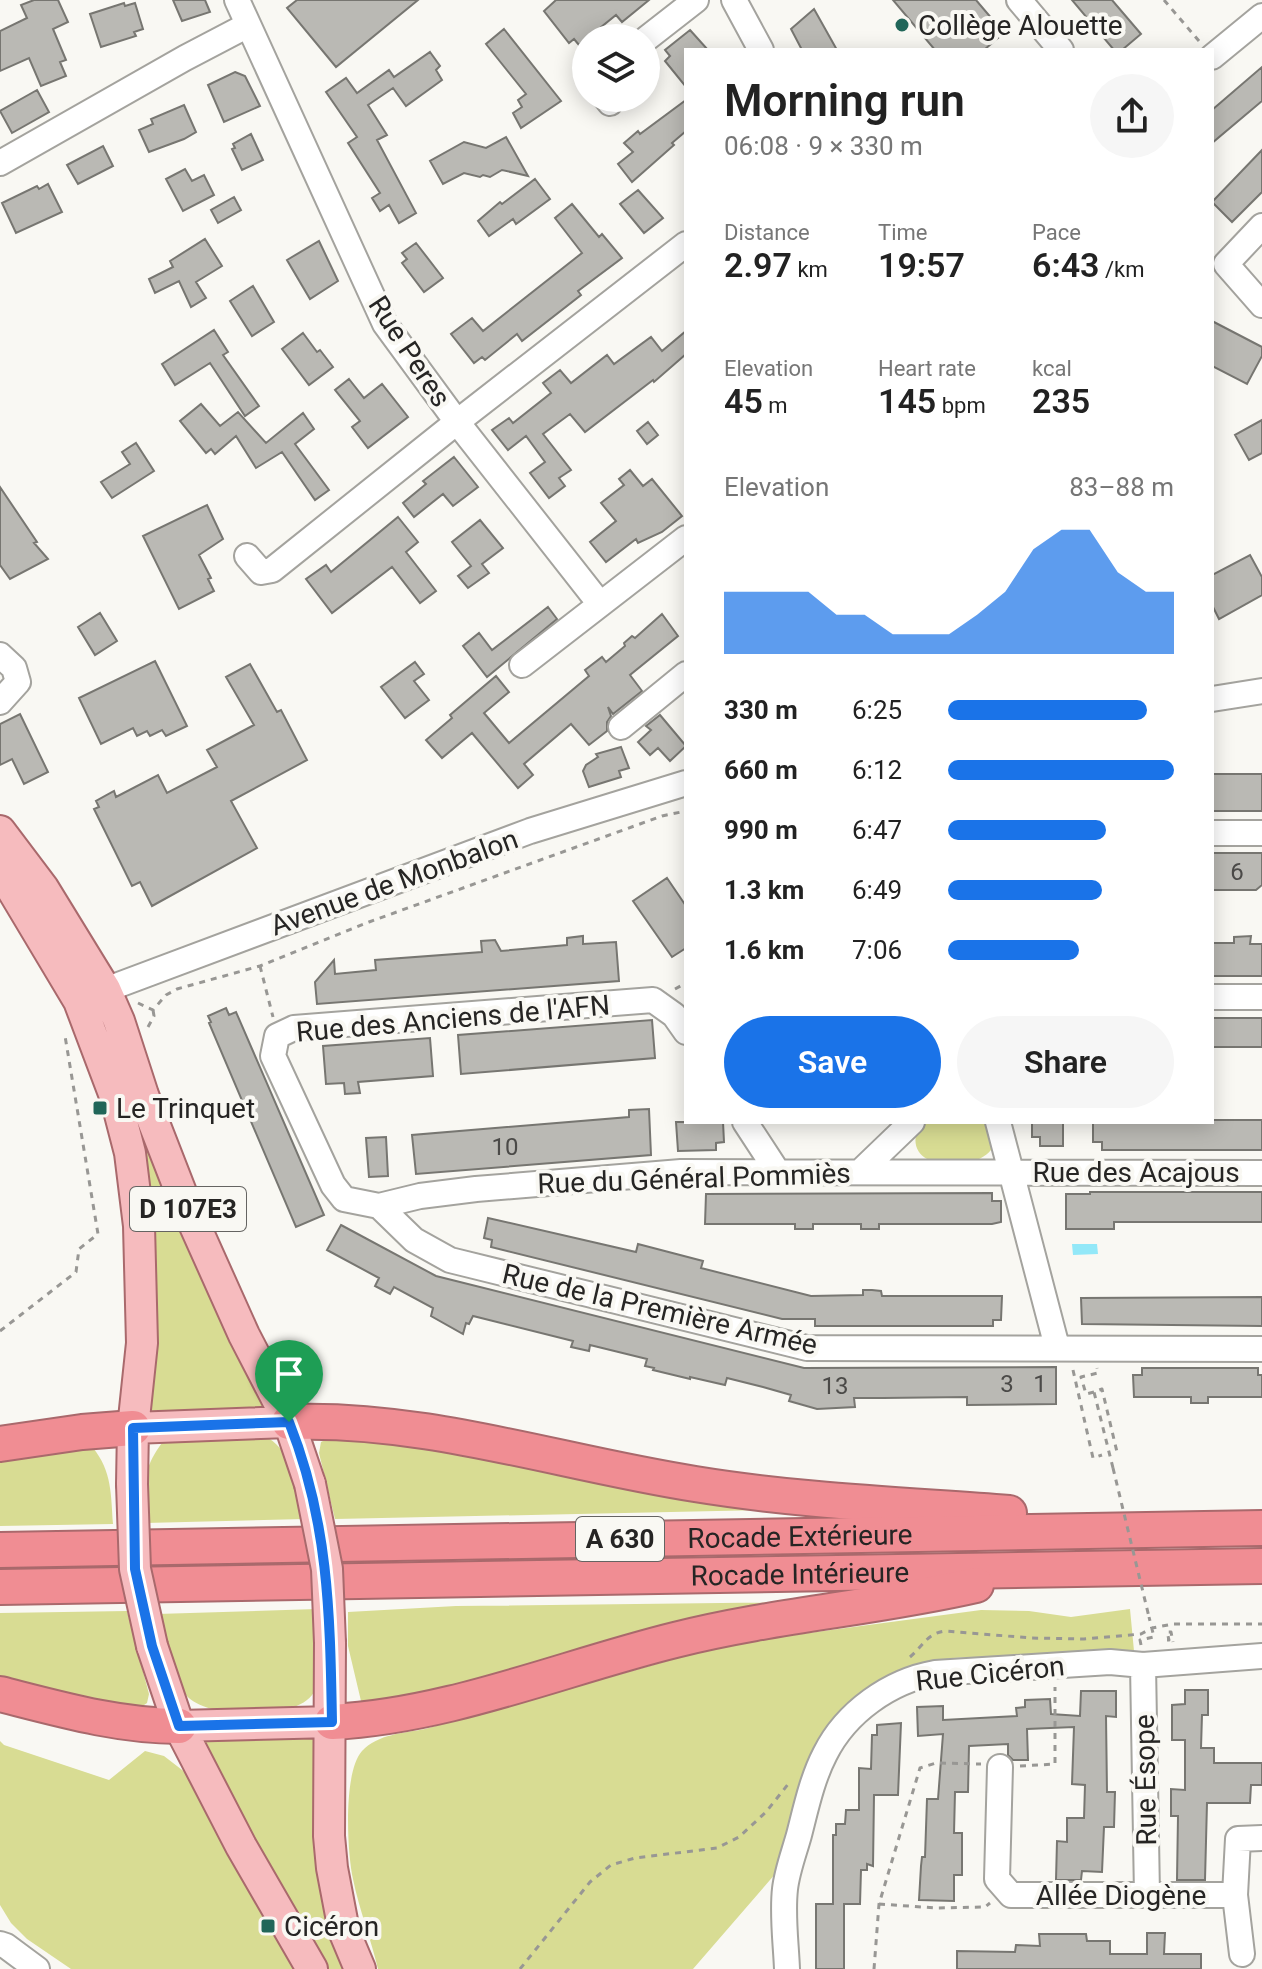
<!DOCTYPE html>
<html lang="en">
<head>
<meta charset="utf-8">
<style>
	:root { --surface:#fff; --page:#f6f6f6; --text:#222; --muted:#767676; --accent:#1a73e8 }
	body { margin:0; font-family:Roboto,sans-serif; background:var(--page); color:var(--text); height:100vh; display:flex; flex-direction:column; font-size:30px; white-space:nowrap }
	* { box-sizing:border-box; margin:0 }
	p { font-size:26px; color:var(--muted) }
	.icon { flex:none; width:44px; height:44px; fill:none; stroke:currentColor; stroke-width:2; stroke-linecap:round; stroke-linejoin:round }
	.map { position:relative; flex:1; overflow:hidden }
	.drawer { position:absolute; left:684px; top:48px; width:530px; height:1076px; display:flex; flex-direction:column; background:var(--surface); border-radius:0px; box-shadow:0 4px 20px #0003 }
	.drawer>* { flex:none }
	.buttons { position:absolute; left:572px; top:24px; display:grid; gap:16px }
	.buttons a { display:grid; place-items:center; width:88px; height:88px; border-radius:50%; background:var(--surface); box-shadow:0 4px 20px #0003; font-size:40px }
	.pin { position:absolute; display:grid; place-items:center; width:68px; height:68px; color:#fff; margin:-82px -34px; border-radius:50% 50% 50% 0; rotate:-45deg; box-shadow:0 0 8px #0007 }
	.pin .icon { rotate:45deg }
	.round { display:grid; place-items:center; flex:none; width:84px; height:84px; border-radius:42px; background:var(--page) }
	.overview { display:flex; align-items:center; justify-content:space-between; height:136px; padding:0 40px }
	h1 { font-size:44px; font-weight:600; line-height:60px }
	.figures { display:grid; grid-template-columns:repeat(3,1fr); gap:12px; height:136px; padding:8px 40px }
	.figures div { display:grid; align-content:center }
	.figures b { font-size:34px; font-weight:600 }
	.figures small { font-size:22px; font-weight:400 }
	.figures p { font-size:22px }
	.chart { height:224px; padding:16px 40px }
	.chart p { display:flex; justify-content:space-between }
	.chart svg { width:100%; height:144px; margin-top:8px; fill:var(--accent); opacity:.7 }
	.button { display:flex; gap:16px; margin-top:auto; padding:16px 40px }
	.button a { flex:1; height:92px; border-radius:48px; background:var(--accent); color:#fff; font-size:32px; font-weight:600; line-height:92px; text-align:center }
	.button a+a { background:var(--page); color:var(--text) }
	ul { padding:0 40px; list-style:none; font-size:26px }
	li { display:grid; grid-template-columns:128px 96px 1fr; align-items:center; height:60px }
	li i { height:20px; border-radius:10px; background:var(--accent) }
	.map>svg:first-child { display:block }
</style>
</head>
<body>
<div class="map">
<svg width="1262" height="1969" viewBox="0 0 1262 1969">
	<rect width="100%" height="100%" fill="#f9f8f3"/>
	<path fill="#d8dc93" d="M111 1026 273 1411 147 1416 152 1359 100 1030Z
		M921 1122H991C992 1127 996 1135 995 1140 992 1175 891 1176 921 1122Z
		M250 1433C255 1434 263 1435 268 1438 294 1453 298 1493 304 1519L145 1523C144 1486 141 1469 165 1439Z
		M331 1437 406 1443 814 1509 335 1519 319 1453 321 1442Z
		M93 1448C112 1471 111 1495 113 1524L0 1526V1456Z
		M804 1602 379 1704 361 1701 348 1646V1612L456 1606Z
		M317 1609C317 1630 323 1671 315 1690 302 1722 206 1720 186 1695 168 1674 164 1640 157 1614Z
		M1130 1609 1134 1651 952 1658 911 1667 817 1747 797 1795 776 1873 693 1969H378C371 1939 359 1909 353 1879 347 1852 343 1772 362 1751 378 1734 404 1733 425 1729L717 1647 786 1636 981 1610 1029 1611 1071 1617Z
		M127 1611 149 1694 147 1703 138 1709 74 1699 0 1679V1613Z
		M320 1734 349 1969H321L195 1735Z
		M0 1741 4 1745 109 1780 145 1751 164 1756 186 1773 294 1969H71L27 1939 11 1923 0 1905Z"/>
	<path fill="#93e8f8" d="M1072 1244H1097L1098 1254 1073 1255Z"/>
	<path fill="#bab9b4" stroke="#777671" stroke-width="2" d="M34 0H58L68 22 53 29 66 60 60 62 66 76 41 86 29 58 0 71V31L27 18 21 5Z
		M173 0H205L210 12 182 21Z
		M297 0H418L336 67 287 8Z
		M556 0H649L622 22 616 15 579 45 574 39 569 43 544 11Z
		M893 0H976L1004 33 984 50H935Z
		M1072 0H1112L1141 34 1122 50H1114Z
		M124 3 125 6 135 3 143 29 134 32 136 36 101 47 90 14Z
		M814 9 837 50H802L791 29Z
		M504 29 561 101 521 128 513 113 522 107 518 100 526 94 486 44Z
		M690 30 708 50H686V87L665 61 670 56 665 50Z
		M430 52 440 66 436 70 442 80 406 106 393 88 368 105 387 135 377 140 416 213 399 223 389 205 380 211 372 198 380 193 348 143 357 137 326 92 346 78 357 93 389 70 394 77Z
		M1262 67V101L1212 143V110Z
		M235 72 245 76 260 106 224 122 208 85Z
		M37 90 49 112 12 133 0 111Z
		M686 100V131L672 143 674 145 632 182 618 164 633 152 624 143 638 131 640 134Z
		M184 105 196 132 184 139 149 152 139 130 153 124 151 119Z
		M251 134 263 160 242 170 232 149 235 148 233 144Z
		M506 137 528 176 502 170 490 177 483 175 480 177 464 173 443 184 430 161 464 142 486 148Z
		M103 146 113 166 78 184 67 165Z
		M1262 150V192L1232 222 1212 202Z
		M185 169 192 181 204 175 214 195 183 211 166 179Z
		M535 179 550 199 516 224 513 219 489 236 478 221 500 202 502 204Z
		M48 184 62 212 16 233 2 203 37 186 39 189Z
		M638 190 663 218 644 233 620 204Z
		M234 197 241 210 218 223 211 210Z
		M572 204 599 237 602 234 622 258 578 291 581 295 522 341 517 334 485 360 482 357 474 363 451 334 472 318 483 331 582 253 555 218Z
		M205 239 222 266 196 282 206 298 191 307 179 281 155 293 149 279 173 267 170 261Z
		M319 241 338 281 310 299 287 260Z
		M416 243 443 278 424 292 402 263 407 259 402 253Z
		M253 286 274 322 252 336 230 301Z
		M1212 321 1262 347V356L1247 384 1212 366Z
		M214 330 228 352 223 355 259 406 245 416 210 363 175 385 162 364Z
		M686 331V354L654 382 653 380 585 432 570 414 543 434 571 470 559 478 565 486 549 498 530 473 545 462 526 436 508 450 492 430 509 418 513 423 551 393 543 383 560 370 571 383 607 355 614 364 651 337 662 351Z
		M303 333 317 352 320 350 333 367 309 385 282 349Z
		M349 379 364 398 382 384 408 417 368 448 352 427 360 421 335 390Z
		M201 404 220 426 238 412 266 443 303 413 314 429 295 444 329 490 315 500 282 452 256 468 236 436 215 454 211 449 206 453 180 421Z
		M1262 420V453L1249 460 1235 435Z
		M648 422 658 435 647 444 637 431Z
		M136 443 154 471 112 498 101 482 130 464 122 452Z
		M454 457 478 487 453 506 443 494 414 517 403 503 426 484 423 481Z
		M630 470 643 486 652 479 682 516 662 532 638 543 636 539 606 562 590 542 616 521 601 503 624 485 619 479Z
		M0 487 37 542 34 543 48 559 10 579 0 565Z
		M207 505 223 539 199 555 211 578 208 579 214 591 179 609 143 536Z
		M398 517 418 542 406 552 436 591 420 603 392 567 332 613 306 579 326 565 331 572Z
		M480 520 503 548 482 564 489 573 468 588 458 576 471 566 452 542Z
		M1250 555 1262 577V595L1219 619 1212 605V575Z
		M548 607 557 619 487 677 463 646 479 633 492 650Z
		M100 613 117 641 95 655 78 627Z
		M662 614 678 636 630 675 642 691 613 714 608 707 611 716 607 722V731L589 745 571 724 524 764 533 775 518 788 472 733 442 758 426 740 452 718 450 715 496 676 509 692 484 713 509 743 589 676 585 670 602 657 606 662 625 646 624 643 632 636 635 638Z
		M155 661 187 726 166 736 162 730 150 736 147 731 137 736 133 728 101 744 79 698Z
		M415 662 424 674 414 681 429 700 405 718 381 687Z
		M250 664 277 712 281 710 307 760 231 801 257 848 152 906 140 882 132 886 94 809 99 807 96 801 114 791 116 797 158 775 167 793 217 767 207 750 254 725 226 677Z
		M20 714 48 772 24 784 12 759 0 765V724Z
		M660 715 686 746 670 761 658 748 650 755 638 742 651 730 646 726Z
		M621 747 629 768 619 771 621 777 589 787 583 771 586 765 598 757 596 754Z
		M1212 774H1262V811H1212Z
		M1212 853H1262V885L1256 890H1212Z
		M667 878 686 906V948L672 957 633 901Z
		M583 936V944L616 942 619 981 317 1004 315 982 334 960 335 974 376 970 375 960 482 952 481 941 495 940 501 951 567 945V938Z
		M1251 936 1250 944H1262V976H1212V943H1234V937Z
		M226 1008 229 1015 236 1012 324 1215 296 1227 209 1023 211 1022 208 1016Z
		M1212 1018H1262V1047H1212Z
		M652 1020 655 1058 461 1074 458 1035Z
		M430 1038 433 1076 358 1082 360 1093 345 1094 344 1083 326 1084 323 1046Z
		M649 1109 651 1155 416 1174 412 1135 629 1117V1110Z
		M1212 1120H1262V1150H1102V1142H1093V1122Z
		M676 1122H723L724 1142 716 1143V1150L678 1151Z
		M1032 1122H1063V1146H1040V1137H1032Z
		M386 1137 388 1176 369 1177 366 1138Z
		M1090 1192H1262V1222H1114V1229H1066V1194H1090Z
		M992 1193V1201H1001V1222L992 1224H879V1229H861V1224H813V1229H795V1224H705L706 1194Z
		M488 1218 636 1252 638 1244 703 1261 701 1268 811 1296 863 1295V1290H872L881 1291 882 1296H1002L1001 1320H993V1326H815V1319H782L491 1247 492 1240 484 1238Z
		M341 1225 436 1276 804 1368 1056 1367V1404L967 1405V1397L883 1398H854L855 1407 817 1409 789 1401 791 1395 763 1387 727 1378 725 1385 690 1377V1379L653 1370 654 1368 645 1366 647 1359 590 1345 589 1351 571 1347 573 1341 473 1316 469 1324 466 1323 463 1334 431 1316 433 1308 394 1287 390 1294 375 1286 379 1278 327 1250Z
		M1262 1297V1326L1082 1324 1081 1298Z
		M1142 1368H1258V1375H1262V1397H1208V1403H1191V1397H1134L1133 1375H1142Z
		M1185 1690H1208V1715H1202L1201 1748H1214V1763H1262V1785H1251L1250 1803H1207L1205 1880H1177L1178 1816H1171V1789L1185 1790V1740H1172V1705L1185 1704Z
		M1081 1691H1116V1717L1106 1716 1107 1792H1115L1114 1827H1104L1102 1872 1082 1871 1081 1880H1056L1057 1841 1067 1842V1818H1084L1085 1785 1072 1784 1074 1727 1027 1729 1028 1760H1013L1008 1755V1744L969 1746 968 1792H955L954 1833H962V1875H954V1901L919 1900 921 1866 922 1857H925L927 1799H938L943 1734 918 1736 917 1707 943 1706V1720L1017 1716 1016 1708 1025 1707V1700L1050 1699 1051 1714 1080 1716Z
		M901 1723 898 1795H874L873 1866 867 1864V1870H861L860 1904H844V1969H816V1904H833V1835H836V1824H845L846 1810H859V1768L871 1769 872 1735H877V1725Z
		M1147 1933H1165L1164 1954H1201V1969H957V1951L1015 1952 1016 1945 1040 1946 1039 1934H1086L1087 1941H1110V1954H1147Z"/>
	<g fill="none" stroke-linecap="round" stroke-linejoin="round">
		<g stroke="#a4a39e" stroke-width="28">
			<path id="minor" d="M237 0 385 324 457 422 600 604
				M734 0 761 50
				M1019 0 1061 50
				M646 39 696 0
				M1212 57 1262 16
				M606 98 610 103
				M0 163 185 58 248 25
				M1262 226 1226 264 1262 305
				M247 556 261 572 272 570 457 422 686 244
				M0 655 14 668 18 682 0 702
				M522 665 686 538
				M1212 699 1262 691
				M621 727 686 674
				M1212 833H1262
				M89 996 530 831 686 783
				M1212 997H1262
				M686 1032 674 1015 653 1000 294 1028 277 1036 273 1056 333 1185 344 1199 379 1206 420 1196 476 1189 681 1172 1262 1173
				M745 1122 777 1171
				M998 1122 1057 1347
				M861 1171 912 1122
				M379 1206 414 1240 450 1260 807 1348 1262 1349
				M1143 1665 1147 1895
				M1000 1767 997 1879 1011 1895H1235L1238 1839 1262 1838
				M1235 1895 1242 1954
				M0 1944 6 1946 37 1969
				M787 1969C786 1943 782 1915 785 1889 787 1871 794 1853 799 1835 806 1808 812 1779 825 1754 846 1712 890 1681 935 1673L1110 1662 1143 1665 1262 1656"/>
		</g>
		<g stroke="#a9696c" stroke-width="34">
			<path id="major" d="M0 831 43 888 105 989 119 1021 143 1095 187 1208 244 1335 289 1422 310 1484
				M0 869 79 1001 116 1099 130 1153 139 1226 142 1343 133 1428 132 1484
				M133 1428 289 1422
				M330 1643 329 1836 332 1868 344 1931 360 1969
				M152 1646 179 1726 241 1846 312 1969
				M179 1726 332 1722"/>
		</g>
		<g stroke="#a9696c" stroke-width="38">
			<g id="highway">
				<path d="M289 1422C427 1417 560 1463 695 1484 799 1501 904 1505 1009 1513"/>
				<path d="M0 1444 82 1432 133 1428"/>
				<path id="s1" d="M0 1550 1262 1528"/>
				<path id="s2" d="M0 1587 1262 1566"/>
				<path d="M0 1694C59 1709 118 1726 179 1726"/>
				<path d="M332 1722C449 1716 562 1668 675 1640 774 1615 876 1608 976 1585"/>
			</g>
		</g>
		<path stroke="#989794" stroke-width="3" stroke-dasharray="6 6" stroke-linecap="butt" d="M1164 0 1199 41
			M260 966 273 1017
			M675 989 686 983
			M138 1003 153 1010 166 995 177 989 260 966 369 922 662 816 686 811
			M148 1027 154 1016 153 1010
			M0 1331 76 1272 79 1249 98 1234 65 1036
			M1073 1370 1093 1458 1102 1455
			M1094 1392 1086 1394 1081 1377 1098 1373 1097 1368
			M1113 1468 1094 1392 1102 1389 1117 1452
			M1167 1640H1169L1167 1632H1171L1173 1642
			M1141 1645 1140 1640 1154 1637 1149 1617
			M910 1657C924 1645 927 1633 946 1631L1031 1638 1084 1639 1141 1634 1152 1628 1173 1624H1262
			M1020 1766 1055 1764V1687
			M879 1904 937 1908 985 1907 990 1903
			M520 1969 590 1882 611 1865 635 1858 717 1848 739 1837 766 1812 789 1783
			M874 1969 879 1904 920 1768 936 1763 981 1764"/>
		<use href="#minor" stroke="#fff" stroke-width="24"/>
		<use href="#major" stroke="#f6bbbe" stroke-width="30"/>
		<use href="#highway" stroke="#f08d93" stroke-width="34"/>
		<g stroke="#a9696c" stroke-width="34" stroke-linecap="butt">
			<path id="major-bridge" d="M132 1484 135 1569 152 1646
				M310 1484 327 1569 330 1643"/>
		</g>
		<path stroke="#989794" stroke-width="3" stroke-dasharray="6 6" stroke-linecap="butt" d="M1113 1468 1149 1617"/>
		<use href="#major-bridge" stroke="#f6bbbe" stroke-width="30"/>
	</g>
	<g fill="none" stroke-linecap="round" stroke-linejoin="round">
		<g stroke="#fff" stroke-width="16">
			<path id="route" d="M289 1422C329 1522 330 1616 332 1722L179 1726 152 1646 135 1569 133 1428Z"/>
		</g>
		<use href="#route" stroke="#1a73e8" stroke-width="10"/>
	</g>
	<g fill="#216659" stroke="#f9f8f3" stroke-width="3">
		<circle cx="902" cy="25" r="8"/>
		<rect x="92" y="1100" width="16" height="16" rx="4"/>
		<rect x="260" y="1918" width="16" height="16" rx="4"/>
	</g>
	<g text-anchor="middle" stroke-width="8" stroke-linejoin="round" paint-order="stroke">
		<g font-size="24" fill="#4b4a48">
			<text x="1237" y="880">6</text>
			<text x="505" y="1155">10</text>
			<text x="1007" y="1392">3</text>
			<text x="1040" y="1392">1</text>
			<text x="835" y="1394">13</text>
		</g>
		<g fill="#f9f8f3" stroke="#656462" stroke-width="2">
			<rect x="130" y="1187" width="116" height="44" rx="6"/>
			<rect x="576" y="1517" width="88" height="44" rx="6"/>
		</g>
		<g font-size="26" font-weight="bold" fill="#262524">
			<text x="188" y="1218">D 107E3</text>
			<text x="620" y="1548">A 630</text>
		</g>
		<g font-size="28" fill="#262524" stroke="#f9f8f3" text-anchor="start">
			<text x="918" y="35">Collège Alouette</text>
			<text x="116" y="1118">Le Trinquet</text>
			<text x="284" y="1936">Cicéron</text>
		</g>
		<g font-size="28" fill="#262524" stroke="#f9f8f3">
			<text transform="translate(410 351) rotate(57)" y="10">Rue Peres</text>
			<text transform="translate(394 882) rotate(-20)" y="10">Avenue de Monbalon</text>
			<text transform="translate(453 1018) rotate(-5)" y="10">Rue des Anciens de l'AFN</text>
			<text x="1136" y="1182">Rue des Acajous</text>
			<text transform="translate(694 1178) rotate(-2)" y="10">Rue du Général Pommiès</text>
			<text transform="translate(660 1309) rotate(13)" y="10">Rue de la Première Armée</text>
			<text dy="10" stroke="none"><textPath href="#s1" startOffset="800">Rocade Extérieure</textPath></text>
			<text dy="10" stroke="none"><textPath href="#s2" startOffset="800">Rocade Intérieure</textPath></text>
			<text transform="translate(990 1673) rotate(-6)" y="10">Rue Cicéron</text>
			<text transform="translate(1145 1780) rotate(-91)" y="10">Rue Ésope</text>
			<text x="1121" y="1905">Allée Diogène</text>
		</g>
	</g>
</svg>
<div class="buttons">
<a><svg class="icon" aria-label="layers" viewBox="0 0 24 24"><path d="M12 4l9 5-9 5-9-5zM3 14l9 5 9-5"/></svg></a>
</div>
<div class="pin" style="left:289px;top:1422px;background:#1e9e55"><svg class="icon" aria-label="arrive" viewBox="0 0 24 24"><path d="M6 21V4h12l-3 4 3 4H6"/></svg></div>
<section class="drawer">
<div class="overview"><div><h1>Morning run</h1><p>06:08 · 9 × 330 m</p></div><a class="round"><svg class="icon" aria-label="share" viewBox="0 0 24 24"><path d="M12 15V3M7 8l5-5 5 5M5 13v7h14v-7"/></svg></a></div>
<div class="figures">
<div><p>Distance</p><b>2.97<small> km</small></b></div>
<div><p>Time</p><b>19:57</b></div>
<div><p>Pace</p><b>6:43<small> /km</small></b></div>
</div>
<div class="figures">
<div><p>Elevation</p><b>45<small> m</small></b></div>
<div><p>Heart rate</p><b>145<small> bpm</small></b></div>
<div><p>kcal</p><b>235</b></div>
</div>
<div class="chart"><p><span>Elevation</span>83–88 m</p>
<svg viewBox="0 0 160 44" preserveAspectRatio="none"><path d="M0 44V25L10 25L20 25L30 25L40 32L50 32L60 38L70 38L80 38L90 32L100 25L110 12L120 6L130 6L140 19L150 25L160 25V44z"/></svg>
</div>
<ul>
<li><b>330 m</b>6:25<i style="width:88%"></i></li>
<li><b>660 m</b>6:12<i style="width:100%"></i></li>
<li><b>990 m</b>6:47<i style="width:70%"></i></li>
<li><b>1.3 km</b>6:49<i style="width:68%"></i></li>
<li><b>1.6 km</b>7:06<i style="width:58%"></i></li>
</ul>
<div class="button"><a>Save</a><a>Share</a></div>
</section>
</div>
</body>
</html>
